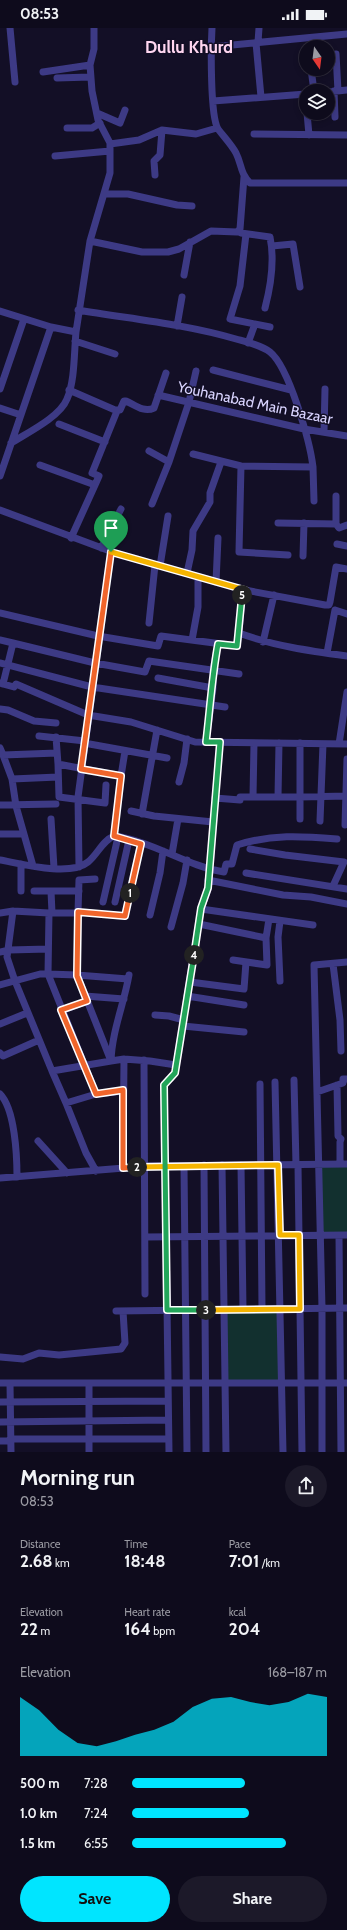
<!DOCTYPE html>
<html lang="en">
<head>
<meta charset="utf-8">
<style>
	:root { --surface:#0e0b1c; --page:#1c1929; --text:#f1f3f6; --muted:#9b9ba3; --line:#2e2b3b; --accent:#00e5ff }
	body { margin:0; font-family:Cabin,sans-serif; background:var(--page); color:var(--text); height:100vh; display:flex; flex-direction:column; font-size:15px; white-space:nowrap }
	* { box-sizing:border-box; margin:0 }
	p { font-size:13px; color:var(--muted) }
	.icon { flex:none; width:22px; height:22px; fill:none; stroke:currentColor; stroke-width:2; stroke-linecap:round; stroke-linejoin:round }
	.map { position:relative; height:1424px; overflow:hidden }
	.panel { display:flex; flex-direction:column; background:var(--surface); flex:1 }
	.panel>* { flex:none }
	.needle { width:26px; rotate:166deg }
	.fabs { position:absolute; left:299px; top:12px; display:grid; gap:8px }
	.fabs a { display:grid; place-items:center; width:36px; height:36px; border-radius:50%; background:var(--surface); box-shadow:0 2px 6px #0003,0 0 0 1px var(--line); font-size:20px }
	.pin { position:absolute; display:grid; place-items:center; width:34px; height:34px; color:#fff; margin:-41px -17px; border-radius:50% 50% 50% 0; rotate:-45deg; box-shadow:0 0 4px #0007 }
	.pin .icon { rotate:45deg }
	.km { position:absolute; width:20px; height:20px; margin:-10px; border-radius:50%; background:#222; color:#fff; font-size:11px; line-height:20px; text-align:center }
	.round { display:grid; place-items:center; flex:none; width:42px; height:42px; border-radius:21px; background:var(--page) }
	.overview { display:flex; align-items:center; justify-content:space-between; height:68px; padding:0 20px }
	h1 { font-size:22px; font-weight:800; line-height:30px }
	.stats { display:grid; grid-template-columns:repeat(3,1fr); gap:6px; height:68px; padding:4px 20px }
	.stats div { display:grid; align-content:center }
	.stats b { font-size:17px; font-weight:800 }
	.stats small { font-size:11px; font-weight:400 }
	.stats p { font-size:11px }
	.chart { height:112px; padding:8px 20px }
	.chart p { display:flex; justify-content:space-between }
	.chart svg { width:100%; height:72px; margin-top:4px; fill:var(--accent); opacity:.7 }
	.button { display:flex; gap:8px; margin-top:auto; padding:8px 20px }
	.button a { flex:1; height:46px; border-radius:24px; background:var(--accent); color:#111; font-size:16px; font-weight:800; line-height:46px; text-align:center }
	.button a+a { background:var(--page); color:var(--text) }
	ul { padding:0 20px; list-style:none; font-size:13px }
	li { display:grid; grid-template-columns:64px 48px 1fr; align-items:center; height:30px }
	li i { height:10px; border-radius:5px; background:var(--accent) }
	.status { display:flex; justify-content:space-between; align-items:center; height:28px; padding:0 20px; background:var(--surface); direction:ltr }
	.status svg { height:11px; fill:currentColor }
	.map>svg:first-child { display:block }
</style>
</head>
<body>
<div class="status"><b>08:53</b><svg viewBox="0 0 49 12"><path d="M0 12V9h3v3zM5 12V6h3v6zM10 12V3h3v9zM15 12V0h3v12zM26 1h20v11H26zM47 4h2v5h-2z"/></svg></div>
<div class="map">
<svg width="347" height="1424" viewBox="0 0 347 1424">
	<rect width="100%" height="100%" fill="#130f26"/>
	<path fill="#12302f" d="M318 1136H347V1207H319Z
		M224 1281H281L282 1355H224Z"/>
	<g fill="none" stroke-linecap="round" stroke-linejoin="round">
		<path stroke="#3d3a85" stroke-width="7" d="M10 0 15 54
			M212 0C211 18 210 88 218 101 224 109 231 116 236 125 242 137 240 145 250 155H347
			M258 14 259 0
			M256 15 261 69
			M211 19 347 6
			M336 26 338 63
			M311 41 314 63
			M43 44 90 37
			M57 50 90 49
			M334 63 335 89
			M328 64 347 62
			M213 73 306 66
			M97 85 120 95 125 82
			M307 85 309 107
			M67 100H92L100 95
			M254 106 347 107
			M110 116 139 112 162 102 196 106 217 100
			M55 128 110 123
			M155 147 154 133 160 127 162 102
			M105 166H128L177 177 192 178
			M241 205 270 209C275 233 271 257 265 280
			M246 206 240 258 230 291 270 299
			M90 213 142 224H168L179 221 211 203 237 204 240 201 244 149
			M272 218 293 216 300 259
			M184 247 190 214
			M78 282C131 291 185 296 236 311 247 314 261 317 270 324 289 339 310 414 313 439L241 438 193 426
			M0 283 51 299 76 304 90 213 110 145V115L98 92 92 63 90 37 94 21V0
			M177 298 182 269
			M75 313 115 326
			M248 315 255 296
			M213 342 291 362
			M0 361 24 291
			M69 362 115 382H120L124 373H126C135 377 144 385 154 380L166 345
			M158 367 304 401 347 408
			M0 380 21 387
			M59 396 105 414
			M324 404 325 361
			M11 415C27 405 60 389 67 371 75 353 74 324 76 304
			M149 423 169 434 189 374 196 343
			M40 437 95 457 71 510
			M241 438 239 524 288 527
			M313 439 314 473
			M0 448 51 299
			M95 457 99 448 92 445 117 383
			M152 476 169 434
			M0 482 118 526 245 562 325 577H329L330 574 336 539 347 541
			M278 495 336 496 339 500 347 497
			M336 496V468
			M337 516 347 518
			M101 520 121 481
			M303 528 304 495
			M160 538 168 488
			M187 545 192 522 193 503 210 474V465L221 434
			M216 554 218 510
			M0 585 98 608 158 618 161 608 237 618 239 605C274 618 310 623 347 628
			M149 595 155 537
			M239 605 242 567 245 562
			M0 612 13 615
			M192 612 198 579V549
			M263 614 274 567
			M327 625 335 582 347 586
			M0 635 92 659 225 679
			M158 650 213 660V642L218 616
			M0 655 14 659 16 656 88 687 131 694 195 714 347 716
			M3 656 13 615 95 635 145 644 149 633 239 646
			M0 681 8 682 34 693 56 695
			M39 708 85 713
			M56 709 58 736 121 748 125 723
			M206 714 213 660
			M84 715 167 730
			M339 716 347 664
			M0 720 3 727 57 725
			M3 727 12 751 16 778 33 838
			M58 736 59 769 105 775 106 757
			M12 751 58 749
			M179 754 184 735 187 711
			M253 769H278L279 715
			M278 769H300V715
			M215 770 240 772V769H253L254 715
			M0 777 56 776
			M131 783 154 788 213 794
			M142 786 157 702
			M51 791 54 840
			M300 791V769L347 768
			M320 793 323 716
			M345 797 347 731
			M0 806H23
			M114 808 121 748
			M250 821 285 827 344 834 333 858
			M172 826 178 791
			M0 832C22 836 70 849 88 834 98 826 102 813 114 808 153 813 186 838 224 844L226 836H232L237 817C272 806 301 808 337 811
			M21 836V863
			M79 839 78 769 111 524
			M246 845 347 861
			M95 851 79 852 78 884 125 888 141 815
			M208 852 283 867 311 869 347 876
			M34 863H51
			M103 874 118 809
			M115 874 129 812
			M201 881 313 897
			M78 884 77 947 128 951
			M0 885 13 883
			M49 885 13 883 7 929 15 953 52 1043 111 1033C112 1003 124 976 129 947
			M52 885 51 863H79
			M150 887 160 845 163 823
			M199 896 266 910 269 891
			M171 899 183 855 187 832
			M0 924 9 922 48 921
			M233 932 267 937 266 910
			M333 936 340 992 341 1023
			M280 953 278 909 280 893
			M190 954 244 961 246 934
			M0 957 40 946H48L49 885H78
			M85 968 124 971
			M187 968 244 977
			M61 983 87 973
			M155 987 169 988 184 992
			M0 996 27 985
			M183 998 244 1004
			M0 1025 3 1028 39 1012
			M144 1032 145 1266
			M52 1043 66 1075 96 1066
			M294 1052 296 1137
			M275 1054 283 1424
			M260 1056 262 1281
			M337 1057 338 1108 341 1111 340 1114V1136
			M123 1063 96 1066 48 946 77 947 111 1033 124 1031
			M317 1064 343 1055V1051H347
			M0 1066C15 1081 17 1128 17 1149
			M66 1075 86 1125 96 1143
			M38 1113 67 1145
			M204 1137 206 1424
			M222 1137 226 1424
			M241 1137 243 1281
			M298 1137 302 1424
			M184 1138 187 1424
			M123 1140 124 1031 150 1033 176 1037
			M0 1150 149 1138 347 1136
			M339 1208 341 1424
			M145 1209 347 1207
			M116 1283 347 1280
			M0 1329 23 1331 39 1325 59 1327 121 1321 125 1315 123 1283
			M0 1355H10
			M89 1355V1424
			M0 1374 168 1373
			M0 1394 168 1392
			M10 1411H168
			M0 1413H10
			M11 1424 10 1355H347
			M169 1424 164 1057 175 1045 201 881 208 861 220 714
			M322 1424V1280L314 937 347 934"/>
	</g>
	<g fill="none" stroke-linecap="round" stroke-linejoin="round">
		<g stroke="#fff" stroke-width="8">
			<path id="split-1" d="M111 524 81 741 121 748 114 808 141 816 130 865"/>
		</g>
		<g stroke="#fff" stroke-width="8">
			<path id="split-2" d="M130 865 125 888 78 884 77 948 87 973 61 982 96 1066 123 1062V1140L137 1139"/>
		</g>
		<g stroke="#fff" stroke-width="8">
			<path id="split-3" d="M137 1139 278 1137 280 1207H299L300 1281 206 1282"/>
		</g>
		<g stroke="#fff" stroke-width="8">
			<path id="split-4" d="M194 927 175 1045 164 1057 167 1282H206"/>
		</g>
		<g stroke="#fff" stroke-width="8">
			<path id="split-5" d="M194 927 201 880 208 860 220 714H206C210 681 212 648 218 616L237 618 242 567"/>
		</g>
		<g stroke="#fff" stroke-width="8">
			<path id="split-6" d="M111 524 245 562 242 567"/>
		</g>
		<use href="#split-1" stroke="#f0652b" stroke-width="5"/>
		<use href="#split-2" stroke="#f0652b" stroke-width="5"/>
		<use href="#split-3" stroke="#f5b400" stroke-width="5"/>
		<use href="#split-4" stroke="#22a559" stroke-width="5"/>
		<use href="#split-5" stroke="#22a559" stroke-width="5"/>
		<use href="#split-6" stroke="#f5b400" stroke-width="5"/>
	</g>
	<g text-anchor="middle" stroke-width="3" stroke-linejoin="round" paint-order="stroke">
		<g font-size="15" fill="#d9d4ff" stroke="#130f26">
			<text transform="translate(255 375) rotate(12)" y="5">Youhanabad Main Bazaar</text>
		</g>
		<g font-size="17" font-weight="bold" fill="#ffd6f0" stroke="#130f26">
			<text x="189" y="25">Dullu Khurd</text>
		</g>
	</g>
</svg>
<div class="fabs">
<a><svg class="needle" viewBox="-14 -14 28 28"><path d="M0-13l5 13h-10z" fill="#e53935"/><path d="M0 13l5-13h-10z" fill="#9b9ba3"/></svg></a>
<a><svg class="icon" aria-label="layers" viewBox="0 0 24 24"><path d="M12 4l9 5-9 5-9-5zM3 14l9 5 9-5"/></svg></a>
</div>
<div class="pin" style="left:111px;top:524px;background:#1e9e55"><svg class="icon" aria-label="arrive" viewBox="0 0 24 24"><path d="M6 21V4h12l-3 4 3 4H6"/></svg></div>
<b class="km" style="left:130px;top:865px">1</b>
<b class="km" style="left:137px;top:1139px">2</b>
<b class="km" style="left:206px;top:1282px">3</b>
<b class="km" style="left:194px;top:927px">4</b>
<b class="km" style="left:242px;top:567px">5</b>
</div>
<section class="panel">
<div class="overview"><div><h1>Morning run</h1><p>08:53</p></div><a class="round"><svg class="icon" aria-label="share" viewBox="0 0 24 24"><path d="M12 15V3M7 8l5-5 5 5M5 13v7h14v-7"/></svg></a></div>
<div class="stats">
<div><p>Distance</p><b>2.68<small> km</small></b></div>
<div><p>Time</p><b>18:48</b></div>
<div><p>Pace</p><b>7:01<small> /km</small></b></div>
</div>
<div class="stats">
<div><p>Elevation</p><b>22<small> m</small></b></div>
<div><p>Heart rate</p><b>164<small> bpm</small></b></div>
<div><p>kcal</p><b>204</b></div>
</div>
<div class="chart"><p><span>Elevation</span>168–187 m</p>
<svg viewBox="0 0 160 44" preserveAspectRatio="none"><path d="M0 44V8L10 16L20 28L30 36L40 38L50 35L60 31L70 28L80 23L90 14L100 9L110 8L120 11L130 13L140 11L150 6L160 8V44z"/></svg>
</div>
<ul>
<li><b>500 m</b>7:28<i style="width:58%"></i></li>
<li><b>1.0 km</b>7:24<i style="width:60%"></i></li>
<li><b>1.5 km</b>6:55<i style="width:79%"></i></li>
</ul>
<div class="button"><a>Save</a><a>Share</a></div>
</section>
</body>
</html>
